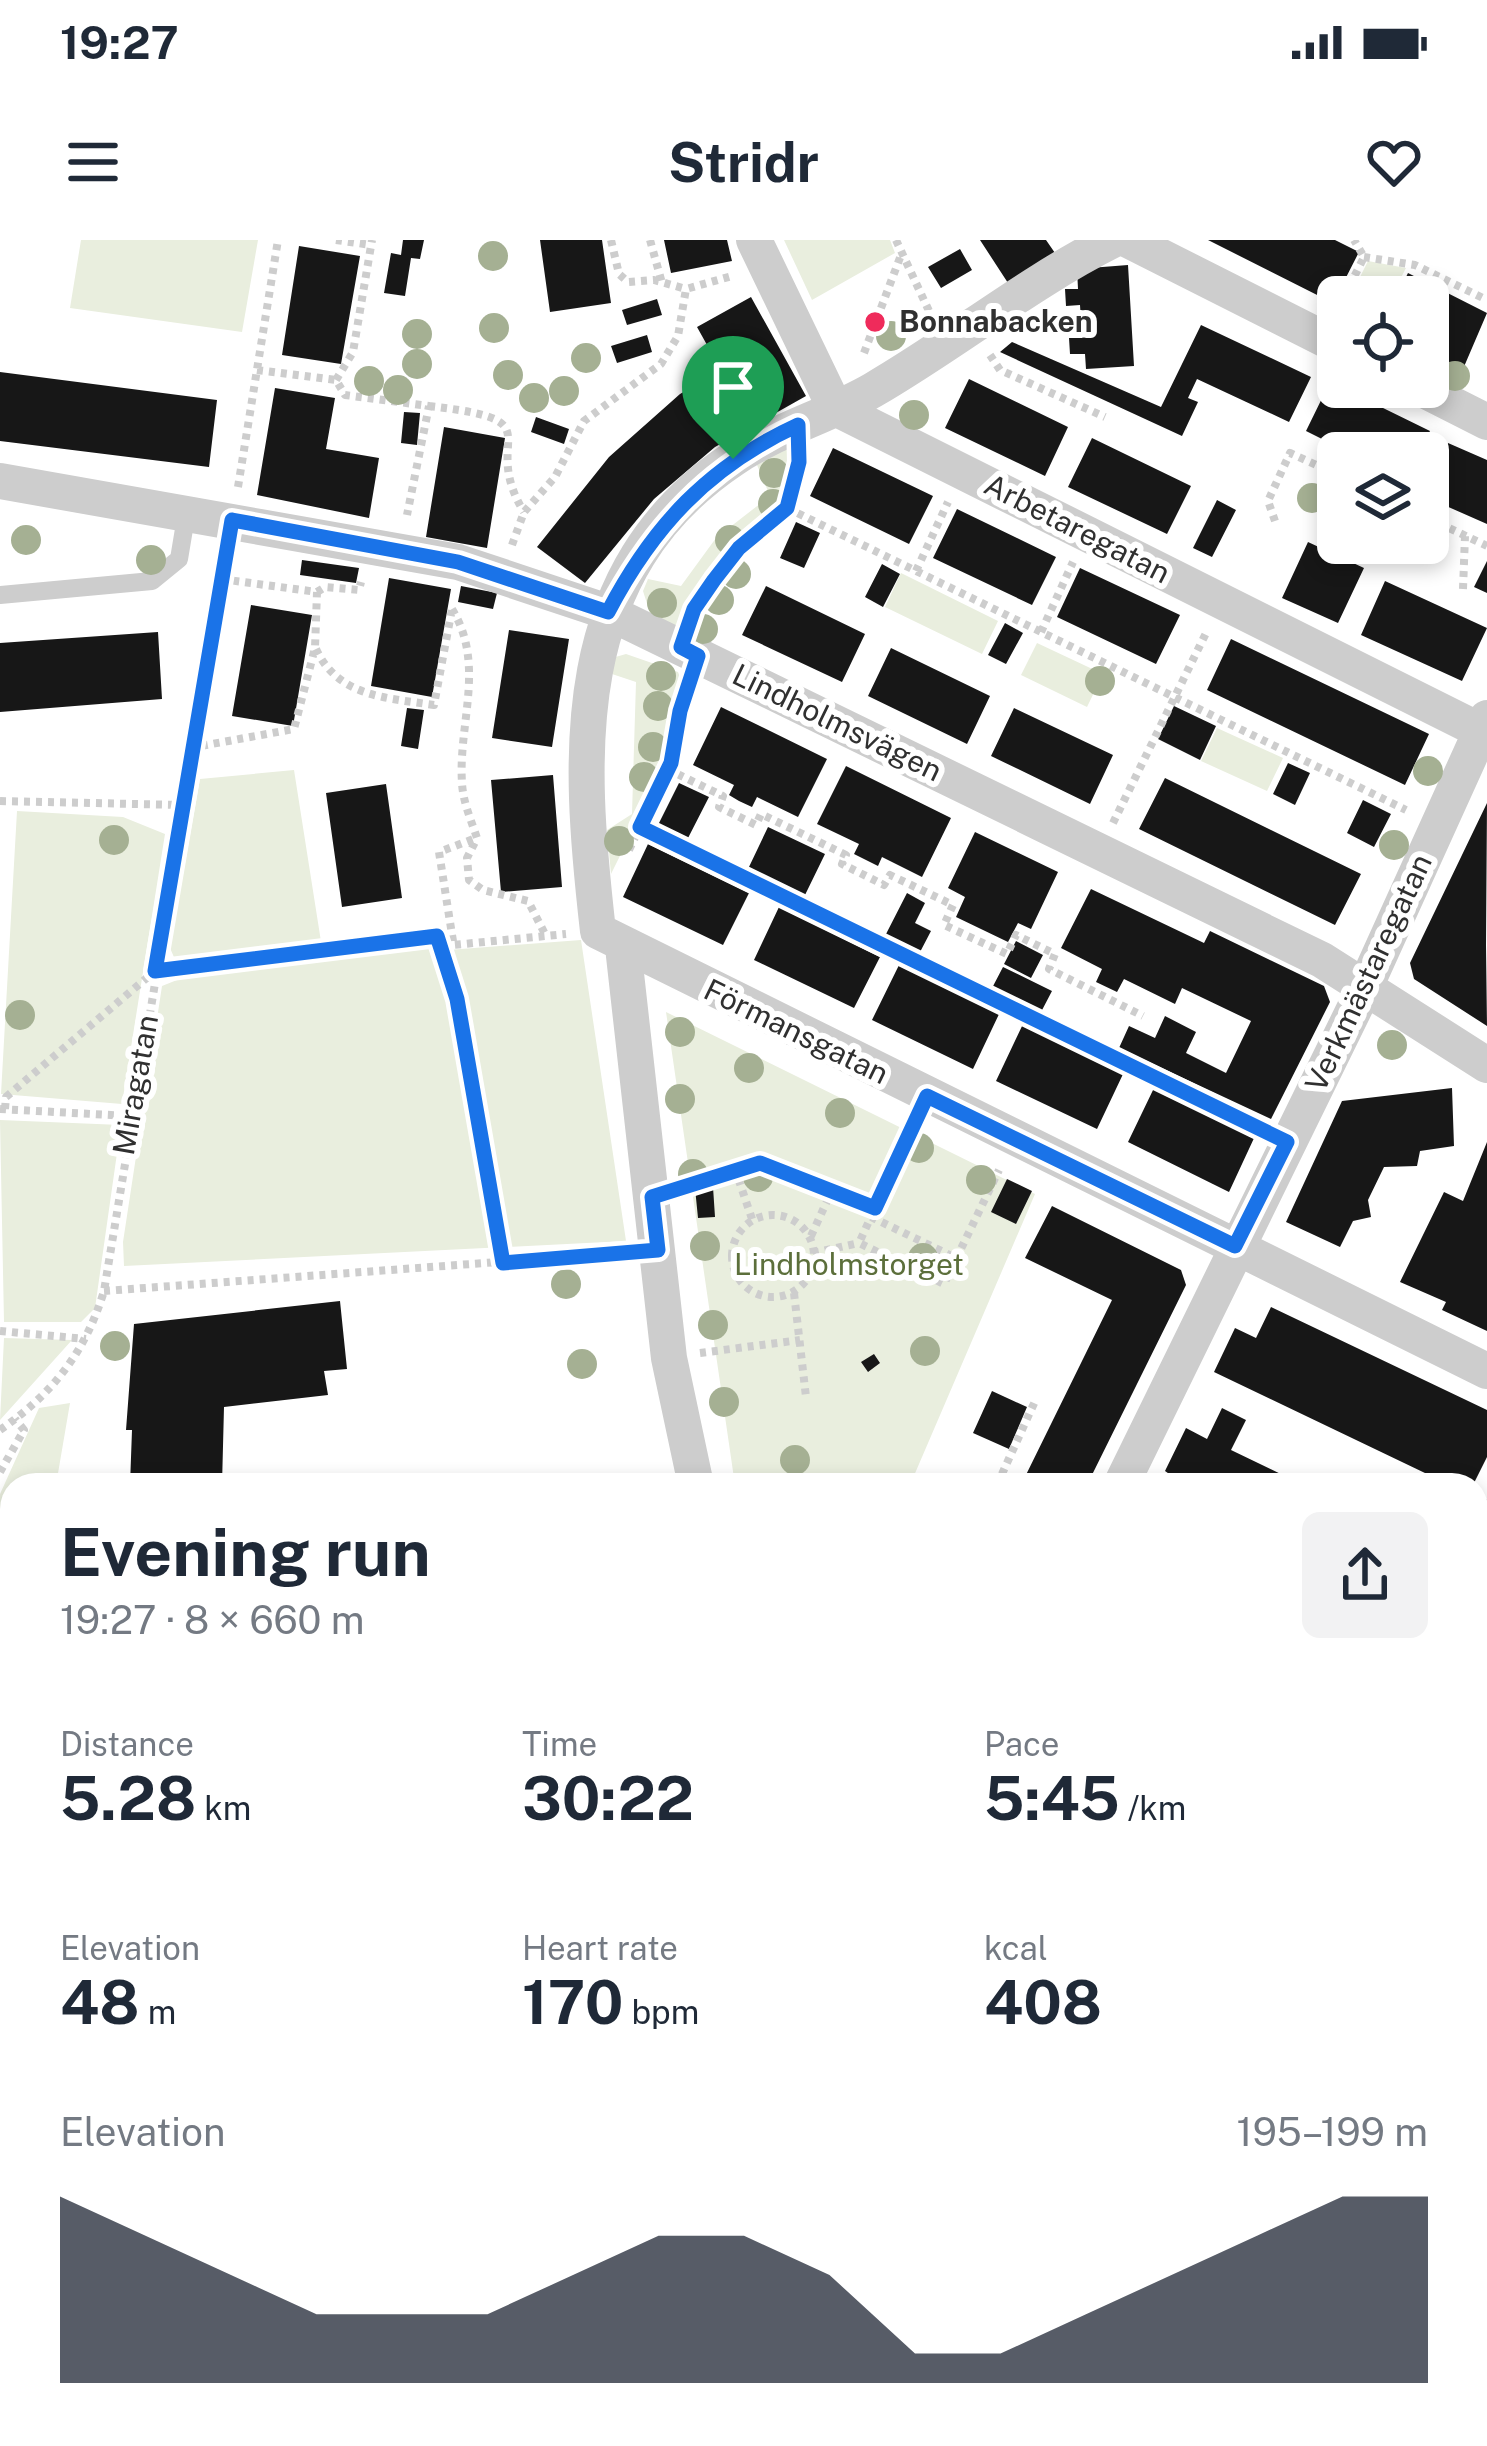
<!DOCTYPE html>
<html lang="en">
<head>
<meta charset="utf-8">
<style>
	:root { --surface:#fff; --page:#f2f2f3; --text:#1f2937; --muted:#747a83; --accent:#111827 }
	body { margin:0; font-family:"Public Sans",sans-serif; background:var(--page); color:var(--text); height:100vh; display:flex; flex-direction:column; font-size:45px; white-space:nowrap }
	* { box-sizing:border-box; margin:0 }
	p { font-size:39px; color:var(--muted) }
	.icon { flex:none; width:66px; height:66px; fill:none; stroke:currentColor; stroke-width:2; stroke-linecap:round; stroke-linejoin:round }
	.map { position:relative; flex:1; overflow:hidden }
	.details { position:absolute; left:0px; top:1233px; width:1488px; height:975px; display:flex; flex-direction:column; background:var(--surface); border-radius:36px 36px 0 0; box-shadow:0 6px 18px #0003 }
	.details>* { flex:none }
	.tools { position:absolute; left:1317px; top:36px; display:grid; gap:24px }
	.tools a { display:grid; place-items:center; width:132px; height:132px; border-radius:18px; background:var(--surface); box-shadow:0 6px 18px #0003; font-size:60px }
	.pin { position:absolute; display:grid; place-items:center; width:102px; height:102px; color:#fff; margin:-123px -51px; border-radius:50% 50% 50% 0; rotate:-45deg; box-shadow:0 0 12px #0007 }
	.pin .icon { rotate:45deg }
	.round { display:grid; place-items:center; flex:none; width:126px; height:126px; border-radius:18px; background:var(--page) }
	.overview { display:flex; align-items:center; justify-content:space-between; height:204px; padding:0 60px }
	h1 { font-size:66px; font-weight:700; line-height:90px }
	.figures { display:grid; grid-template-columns:repeat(3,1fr); gap:18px; height:204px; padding:12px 60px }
	.figures div { display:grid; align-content:center }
	.figures b { font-size:60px; font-weight:700 }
	.figures small { font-size:33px; font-weight:400 }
	.figures p { font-size:33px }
	.chart { height:336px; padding:24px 60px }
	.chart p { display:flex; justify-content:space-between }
	.chart svg { width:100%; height:216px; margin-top:12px; fill:var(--accent); opacity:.7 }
	.status { display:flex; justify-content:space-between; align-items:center; height:84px; padding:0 60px; background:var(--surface); direction:ltr }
	.status svg { height:33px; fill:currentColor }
	header { display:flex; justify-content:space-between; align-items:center; height:156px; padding:0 60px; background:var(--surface); font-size:54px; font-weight:700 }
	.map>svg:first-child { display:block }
</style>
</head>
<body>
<div class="status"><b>19:27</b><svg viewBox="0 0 49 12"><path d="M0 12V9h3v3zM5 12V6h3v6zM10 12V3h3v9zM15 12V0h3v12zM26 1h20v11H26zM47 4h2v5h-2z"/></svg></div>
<header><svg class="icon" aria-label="menu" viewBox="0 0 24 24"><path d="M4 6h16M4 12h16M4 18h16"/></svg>Stridr<svg class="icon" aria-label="heart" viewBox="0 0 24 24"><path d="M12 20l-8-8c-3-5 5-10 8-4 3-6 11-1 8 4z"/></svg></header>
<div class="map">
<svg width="1487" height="2206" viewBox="0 0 1487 2206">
	<rect width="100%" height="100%" fill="#fff"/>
	<path fill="#e9eede" d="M81 0H258L242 92 70 68Z
		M784 0H890L895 13 812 60Z
		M1368 21 1406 28 1391 57H1350Z
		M788 207C815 257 740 298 714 330 700 348 690 368 680 388L650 373 643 351 648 339 681 346 716 298 770 256 757 225Z
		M901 333 998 381 982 414 885 367Z
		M1037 403 1103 434 1087 467 1021 435Z
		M626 414 678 432 681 440 662 531 611 634 607 590 632 574 636 442 612 434V418Z
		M1217 488 1283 518 1267 551 1201 521Z
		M294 530 322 708 437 699 448 710 581 700 626 1001 124 1026 123 1002 162 746 177 740 180 731 170 708 200 539Z
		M17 571 123 577 165 594 122 864 1 854Z
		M666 772 1035 954 910 1245H735Z
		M0 880 121 885 95 1068 81 1082H4Z
		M4 1098 72 1100 0 1180Z
		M70 1163 56 1245H12V1455H0V1254L39 1168Z
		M1487 1319V1398L1476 1411V1329Z
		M1476 2134H1487V2206H1443L1442 2196H1476Z"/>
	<path fill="#c9e6ee" d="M693 2196H847L845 2206H691Z"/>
	<path fill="#171717" d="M403 0H424L420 19 411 18 405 56 384 53 391 13 401 15Z
		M540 0H602L611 63 550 72Z
		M664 0H727L732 21 671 33Z
		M980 0H1046L1055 13 1008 43Z
		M1208 0H1335L1359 12 1333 63Z
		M299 6 360 16 341 124 282 115Z
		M960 9 972 30 941 48 928 27Z
		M1128 25 1134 126 1086 129 1085 114H1070L1069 98H1082L1080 65 1066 66 1065 49H1078L1077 29Z
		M1408 33 1487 73 1463 129 1428 111V57H1396Z
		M751 57 806 156 715 207 654 259 585 343 537 307 609 217 680 154 721 130 697 87Z
		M657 59 662 75 627 85 622 70Z
		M1201 85 1311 137 1289 182 1197 139 1188 158 1198 162 1182 196 1000 112 1012 102 1161 167Z
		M647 95 652 112 617 123 611 106Z
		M0 132 217 160 209 227 0 201Z
		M969 139 1068 187 1045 236 945 188Z
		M1330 142 1430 191 1419 213H1350L1306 191Z
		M275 148 335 158 326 209 379 218 369 278 257 255Z
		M404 172 420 173 417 205 401 203Z
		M536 177 569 189 564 204 531 192Z
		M444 187 505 198 487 308 426 297Z
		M1092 198 1191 246 1167 294 1068 247Z
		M1448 203 1487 220V284L1428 258Z
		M833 208 933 256 909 304 810 256Z
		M1217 260 1236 270 1212 317 1193 308Z
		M957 269 1056 317 1032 365 933 318Z
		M796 282 820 293 804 328 780 318Z
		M1308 302 1364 328 1338 383 1282 358Z
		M1402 303H1428L1419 320 1399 310Z
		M302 320 359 328 356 343 300 335Z
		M1487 321V353L1474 347Z
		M882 324 900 334 883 367 865 357Z
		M1080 328 1180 375 1156 424 1057 377Z
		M389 338 451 349 432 457 371 446Z
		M1385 341 1487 388 1462 441 1361 395Z
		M461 346 497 353 493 369 458 362Z
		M766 346 865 394 842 442 742 395Z
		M251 365 312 375 293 486 232 476Z
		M1005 383 1023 393 1006 424 988 415Z
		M509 390 569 399 552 507 492 498Z
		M158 392 162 459 0 472V403Z
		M1231 399 1429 494 1405 545 1207 450Z
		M891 408 990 456 967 504 868 456Z
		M1174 466 1216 486 1200 520 1158 499Z
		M721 467 827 519 798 577 757 557 752 567 739 561 729 555 734 545 693 525Z
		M407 468 424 470 418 509 401 506Z
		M1014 468 1113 515 1090 564 991 516Z
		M1288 523 1310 533 1295 565 1273 554Z
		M846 526 951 578 922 637 882 617 878 626 854 614 859 604 817 584Z
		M553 535 562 647 501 652 491 540Z
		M1165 538 1361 634 1335 685 1139 589Z
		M679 543 709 557 687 600 658 585Z
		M386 544 402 658 342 667 326 553Z
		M1363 560 1391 574 1374 607 1347 593Z
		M1487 563 1486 705 1487 786 1414 739 1410 723Z
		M768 587 825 614 805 655 748 629Z
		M975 592 1058 632 1031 689 1018 683 1008 702 956 677 965 657 948 648Z
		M648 604 749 653 723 705 623 657Z
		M1091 649 1204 703 1210 691 1324 746 1330 762 1271 879 1119 808 1129 786 1155 798 1165 776 1196 792 1186 813 1226 833 1251 781 1182 748 1175 764 1124 739 1117 752 1096 742 1102 729 1061 708Z
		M907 653 925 663 915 683 931 691 919 714 885 696Z
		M779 667 880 717 854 768 754 720Z
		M1016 701 1043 715 1031 738 1004 724Z
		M900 723 1000 772 973 829 872 780Z
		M1003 727 1052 751 1040 774 991 750Z
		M1023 784 1124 832 1097 889 996 841Z
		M1154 848 1255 896 1229 952 1128 902Z
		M1452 848 1454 906 1420 911 1417 926 1384 927 1368 960 1371 977 1353 981 1340 1007 1286 982 1342 861Z
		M1487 902V1091L1442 1070 1446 1062 1400 1042 1444 952 1463 961Z
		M1007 939 1032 951 1016 984 991 972Z
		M713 947 715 977 698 978 695 948Z
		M1052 966 1181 1030 1186 1045 1087 1245H1021L1112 1060 1025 1018Z
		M340 1061 347 1129 324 1131 328 1155 224 1167 222 1245H130L132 1190H126L134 1084Z
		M1271 1067 1487 1170V1217L1473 1245H1450L1214 1132 1235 1088 1256 1098Z
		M874 1114 880 1123 868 1132 861 1122Z
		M992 1151 1027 1167 1009 1209 973 1193Z
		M1222 1168 1246 1180 1231 1210 1293 1240 1296 1234 1319 1245H1185L1165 1231 1186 1188 1207 1199Z
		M12 1573V1634L0 1635V1574Z
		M0 1862 12 1884V1890L0 1897Z
		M5 2139 12 2141 16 2206H0Z
		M60 2196H119L115 2206H57Z
		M1199 2196H1262L1261 2206H1199Z"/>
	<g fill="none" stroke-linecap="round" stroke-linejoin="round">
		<path stroke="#cdcdcd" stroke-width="8" stroke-dasharray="6 6" stroke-linecap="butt" d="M336 0 371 5
			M611 0 619 34 628 42 654 40 686 49
			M650 0 662 43
			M896 0 929 71
			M1364 17 1415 25 1487 60
			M1344 57 1364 17 1354 0
			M864 113 901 15
			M990 115 1000 130 1105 177
			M257 130 336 140 345 155 429 166 407 275
			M336 140 353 112 372 0
			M429 166C560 181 477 196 524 272
			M1428 231 1443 200
			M238 247 278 0
			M787 268 1406 570
			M1428 278 1487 306
			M1275 281 1268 261 1290 213 1338 235
			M512 305 524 272 555 237 584 181 661 124 678 96 686 49 732 36
			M1397 308 1400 303
			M916 331 948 262
			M1463 349 1465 296
			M317 352 325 347 359 350 361 342
			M452 369C486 425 458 483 462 543 463 562 471 580 477 598L467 618 469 640 483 650 528 661 546 696
			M691 378 739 308 787 268 799 222
			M1041 392 1073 322
			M316 409C338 457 387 458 434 465L452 369
			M190 508 294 489 315 408 317 352 221 339
			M667 529 723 556 719 567 756 585 761 574 846 615 842 624 884 645 890 635 953 665 944 685 1007 714 1016 695 1055 714 1049 729 1143 776
			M0 561 182 565
			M1113 583 1207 391
			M640 587 1259 889
			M629 610 671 523 685 450
			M453 701 439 612 476 598
			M443 706 566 694
			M0 869 129 876
			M5 869 6 857 155 731 438 696 457 759 503 1023
			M913 885 859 1003 944 1044 999 930
			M686 946 735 929
			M732 1016a41 41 0 1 1 82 0a41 41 0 1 1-82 0Z
			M871 977 956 1018
			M752 979 735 929 760 923 833 948
			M811 996 833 948 875 968
			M813 1013 859 1003
			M104 1051 621 1013
			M794 1053 806 1157
			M0 1091 86 1099
			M700 1113 800 1100
			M0 1190C53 1153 85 1113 104 1051L226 315
			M0 1232 24 1190 15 1179
			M997 1245 1036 1159
			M1476 1420 1487 1408
			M0 2106 12 2112
			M666 2206 669 2196
			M857 2206 859 2196"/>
		<path stroke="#cdcdcd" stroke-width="18" d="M0 355 152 341 179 319 187 271
			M1296 2196 1298 2206"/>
		<path stroke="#cdcdcd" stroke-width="36" d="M754 0 835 168 1487 494
			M1113 0C1029 42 954 103 873 150 828 176 776 190 733 219 565 331 578 515 598 691L1487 1131
			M1128 0 1338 106
			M1418 147 1487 182
			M0 241 458 322 608 372 1322 720 1487 825
			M623 707 669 1118 696 1245
			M1121 1245 1366 745 1487 478
			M1476 1287 1487 1277
			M26 2206 28 2196"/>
	</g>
	<g fill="#a5b093">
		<circle cx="493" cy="16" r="15"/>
		<circle cx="494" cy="88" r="15"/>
		<circle cx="417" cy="94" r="15"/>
		<circle cx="891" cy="96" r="15"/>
		<circle cx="586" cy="118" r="15"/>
		<circle cx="417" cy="124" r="15"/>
		<circle cx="508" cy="135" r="15"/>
		<circle cx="1455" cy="136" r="15"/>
		<circle cx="369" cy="141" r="15"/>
		<circle cx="398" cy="150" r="15"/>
		<circle cx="564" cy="151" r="15"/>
		<circle cx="534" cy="158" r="15"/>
		<circle cx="914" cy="175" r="15"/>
		<circle cx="774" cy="233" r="15"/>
		<circle cx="1312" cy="258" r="15"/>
		<circle cx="773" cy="264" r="15"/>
		<circle cx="26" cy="300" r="15"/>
		<circle cx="730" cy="300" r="15"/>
		<circle cx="151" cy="320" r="15"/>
		<circle cx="736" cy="334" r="15"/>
		<circle cx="719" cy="360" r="15"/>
		<circle cx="662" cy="363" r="15"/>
		<circle cx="703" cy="389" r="15"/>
		<circle cx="661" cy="436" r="15"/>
		<circle cx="1100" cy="441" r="15"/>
		<circle cx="658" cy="466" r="15"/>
		<circle cx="653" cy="507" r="15"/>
		<circle cx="1428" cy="531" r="15"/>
		<circle cx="644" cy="537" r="15"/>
		<circle cx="114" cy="600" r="15"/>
		<circle cx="619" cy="601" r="15"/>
		<circle cx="1394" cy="605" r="15"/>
		<circle cx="20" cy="775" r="15"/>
		<circle cx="680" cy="792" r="15"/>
		<circle cx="1392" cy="805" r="15"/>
		<circle cx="749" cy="828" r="15"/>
		<circle cx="680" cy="859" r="15"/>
		<circle cx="840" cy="873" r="15"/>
		<circle cx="919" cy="908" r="15"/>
		<circle cx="693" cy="934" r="15"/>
		<circle cx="758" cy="937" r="15"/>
		<circle cx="981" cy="940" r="15"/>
		<circle cx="705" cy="1006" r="15"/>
		<circle cx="923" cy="1018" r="15"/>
		<circle cx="566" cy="1044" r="15"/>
		<circle cx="713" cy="1085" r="15"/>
		<circle cx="115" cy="1106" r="15"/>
		<circle cx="925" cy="1111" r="15"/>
		<circle cx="582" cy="1124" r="15"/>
		<circle cx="724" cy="1162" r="15"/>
		<circle cx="795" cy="1220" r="15"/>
	</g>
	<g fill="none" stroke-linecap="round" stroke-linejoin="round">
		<g stroke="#fff" stroke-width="24">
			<path id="route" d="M798 185 799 222 787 268 739 308 714 340 694 369 681 407 698 416 680 471 671 523 640 587 1287 902 1235 1006 927 856 875 968 760 923 652 957 658 1010 503 1023 457 759 437 696 155 731 232 280 458 322 608 372C653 286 709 226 798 185Z"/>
		</g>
		<use href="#route" stroke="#1a73e8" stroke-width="15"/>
	</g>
	<circle fill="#ef2b5b" stroke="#fff" stroke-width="4.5" cx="875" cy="82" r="12"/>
	<g text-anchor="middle" stroke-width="12" stroke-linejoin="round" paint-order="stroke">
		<g font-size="30" font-weight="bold" fill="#303030" stroke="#fff" text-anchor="start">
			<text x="899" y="92">Bonnabacken</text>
		</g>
		<g font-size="30" fill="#303030" stroke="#fff">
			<text transform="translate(1077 289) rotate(27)" y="10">Arbetaregatan</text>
			<text transform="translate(837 483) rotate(26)" y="10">Lindholmsvägen</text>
			<text transform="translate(1369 733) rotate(-65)" y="10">Verkmästaregatan</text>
			<text transform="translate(796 792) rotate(26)" y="10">Förmansgatan</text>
			<text transform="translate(136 845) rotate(-80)" y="10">Miragatan</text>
		</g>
		<g font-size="30" fill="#5c6f3b" stroke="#fff">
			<text x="849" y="1035">Lindholmstorget</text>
		</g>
	</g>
</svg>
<div class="tools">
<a><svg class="icon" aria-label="locate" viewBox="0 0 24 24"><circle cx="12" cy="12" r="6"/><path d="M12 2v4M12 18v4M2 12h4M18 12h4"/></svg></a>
<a><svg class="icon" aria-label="layers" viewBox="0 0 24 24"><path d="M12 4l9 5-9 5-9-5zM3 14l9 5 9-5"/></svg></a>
</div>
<div class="pin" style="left:733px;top:219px;background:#1e9e55"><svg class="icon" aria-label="arrive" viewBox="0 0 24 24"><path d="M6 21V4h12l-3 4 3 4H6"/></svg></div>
<section class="details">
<div class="overview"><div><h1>Evening run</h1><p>19:27 · 8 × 660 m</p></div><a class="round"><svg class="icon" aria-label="share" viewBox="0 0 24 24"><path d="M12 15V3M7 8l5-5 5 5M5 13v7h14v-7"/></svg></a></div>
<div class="figures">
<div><p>Distance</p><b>5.28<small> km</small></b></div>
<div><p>Time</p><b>30:22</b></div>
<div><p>Pace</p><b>5:45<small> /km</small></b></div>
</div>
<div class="figures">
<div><p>Elevation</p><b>48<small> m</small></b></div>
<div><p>Heart rate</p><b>170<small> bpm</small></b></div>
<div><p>kcal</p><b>408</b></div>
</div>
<div class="chart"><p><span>Elevation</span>195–199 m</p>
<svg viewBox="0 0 160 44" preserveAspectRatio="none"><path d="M0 44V6L10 14L20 22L30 30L40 30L50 30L60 22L70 14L80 14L90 22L100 38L110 38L120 30L130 22L140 14L150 6L160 6V44z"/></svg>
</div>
</section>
</div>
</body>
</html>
